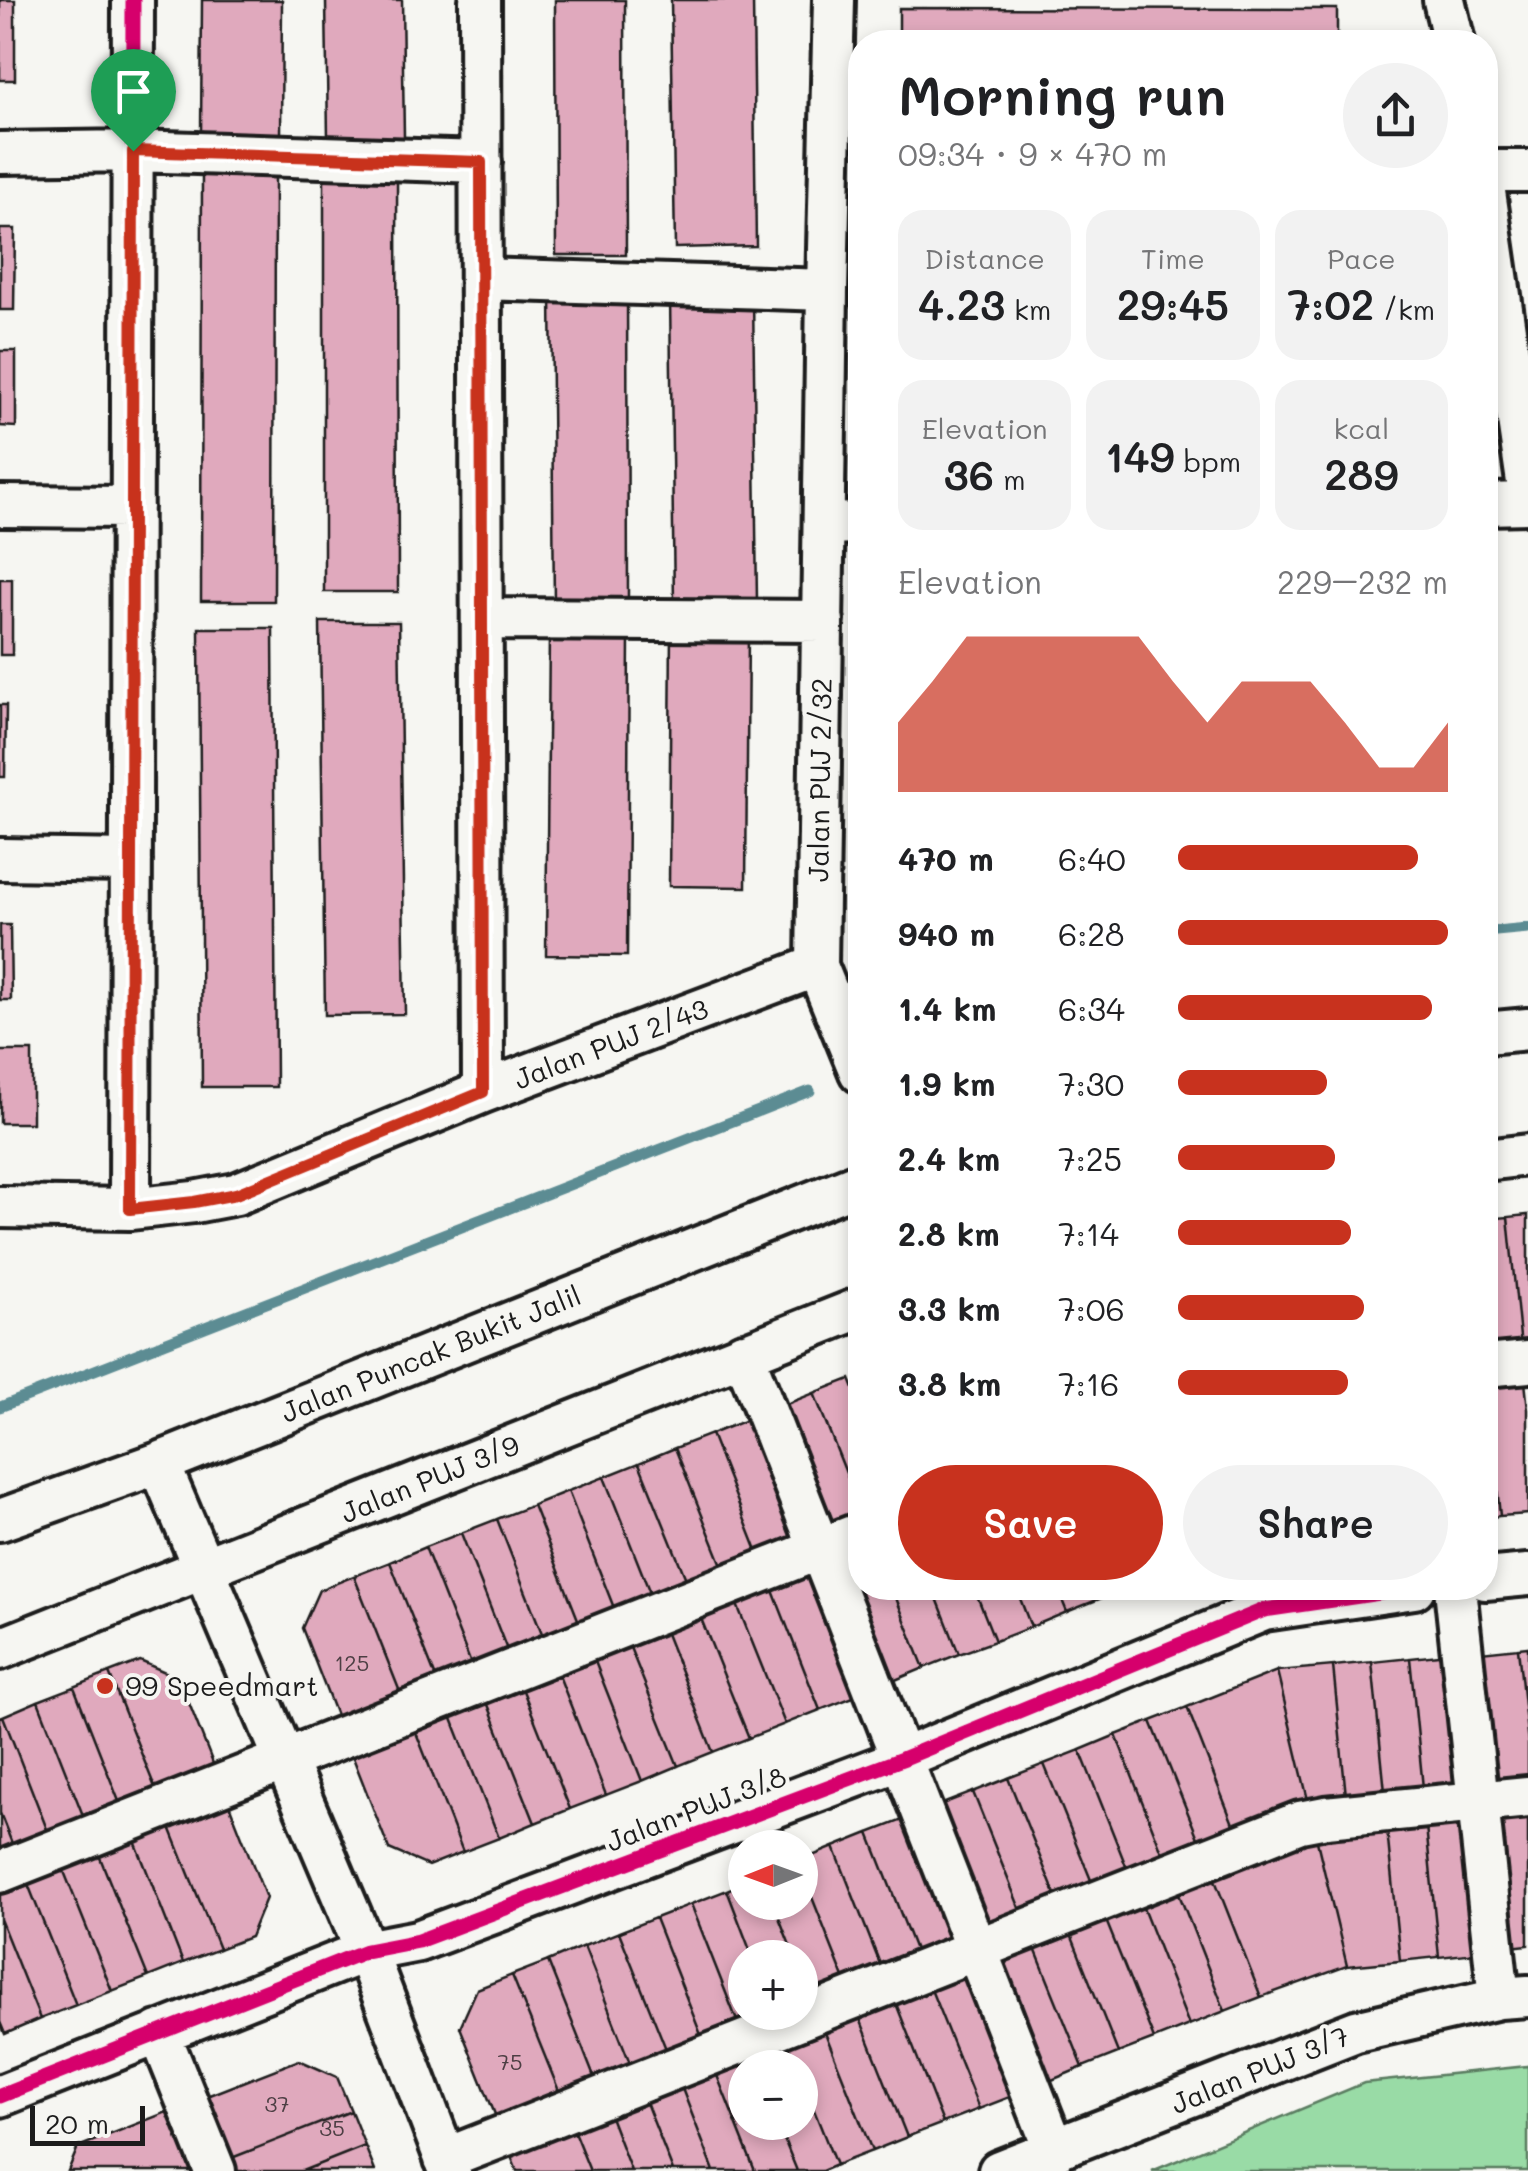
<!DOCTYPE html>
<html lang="en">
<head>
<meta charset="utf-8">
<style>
	:root { --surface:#fff; --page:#f2f2f2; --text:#202124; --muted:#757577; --accent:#c8321e }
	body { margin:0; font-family:Mali,sans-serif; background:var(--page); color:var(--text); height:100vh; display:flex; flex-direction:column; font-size:38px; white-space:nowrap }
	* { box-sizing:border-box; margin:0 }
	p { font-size:32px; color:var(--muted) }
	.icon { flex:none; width:55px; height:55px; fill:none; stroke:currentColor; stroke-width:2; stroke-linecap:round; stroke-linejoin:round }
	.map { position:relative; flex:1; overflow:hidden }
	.drawer { position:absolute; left:848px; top:30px; width:650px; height:1570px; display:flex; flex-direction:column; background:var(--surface); border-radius:40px; box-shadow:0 5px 15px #0003 }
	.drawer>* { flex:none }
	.needle { width:65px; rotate:269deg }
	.fabs { position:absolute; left:728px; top:1830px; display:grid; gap:20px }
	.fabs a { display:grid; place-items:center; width:90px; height:90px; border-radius:50%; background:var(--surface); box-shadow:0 5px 15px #0003; font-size:50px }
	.scale { position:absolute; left:30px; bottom:25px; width:115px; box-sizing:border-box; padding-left:10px; border:5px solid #1c1c1c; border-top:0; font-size:28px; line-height:35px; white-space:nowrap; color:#1c1c1c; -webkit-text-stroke:8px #f6f6f2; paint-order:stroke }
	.pin { position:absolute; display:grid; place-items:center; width:85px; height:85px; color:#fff; margin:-102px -42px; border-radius:50% 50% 50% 0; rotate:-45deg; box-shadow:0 0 10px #0007 }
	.pin .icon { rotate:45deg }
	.round { display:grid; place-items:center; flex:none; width:105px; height:105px; border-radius:52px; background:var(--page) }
	.head { display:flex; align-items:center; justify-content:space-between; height:170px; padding:0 50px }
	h1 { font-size:55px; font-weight:600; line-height:75px }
	.figures { display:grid; grid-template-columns:repeat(3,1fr); gap:15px; height:170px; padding:10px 50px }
	.figures div { display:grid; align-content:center; border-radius:25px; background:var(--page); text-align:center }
	.figures b { font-size:42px; font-weight:600 }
	.figures small { font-size:28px; font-weight:400 }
	.figures p { font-size:28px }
	.chart { height:280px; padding:20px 50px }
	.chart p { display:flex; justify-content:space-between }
	.chart svg { width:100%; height:180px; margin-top:10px; fill:var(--accent); opacity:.7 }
	.action { display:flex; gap:20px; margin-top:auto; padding:20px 50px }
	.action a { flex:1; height:115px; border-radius:60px; background:var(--accent); color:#fff; font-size:40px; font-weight:600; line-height:115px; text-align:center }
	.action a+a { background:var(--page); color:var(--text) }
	ul { padding:0 50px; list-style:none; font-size:32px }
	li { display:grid; grid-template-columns:160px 120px 1fr; align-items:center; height:75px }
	li i { height:25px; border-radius:12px; background:var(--accent) }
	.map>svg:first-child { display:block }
</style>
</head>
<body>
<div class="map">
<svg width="1528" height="2171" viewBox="0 0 1528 2171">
	<rect width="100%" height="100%" fill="#f6f6f2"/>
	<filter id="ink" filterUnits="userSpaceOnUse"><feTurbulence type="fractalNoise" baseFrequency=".01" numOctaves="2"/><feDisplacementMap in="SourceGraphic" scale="20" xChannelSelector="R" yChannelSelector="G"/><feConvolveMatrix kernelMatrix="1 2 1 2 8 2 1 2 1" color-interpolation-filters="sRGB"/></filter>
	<g filter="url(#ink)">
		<path fill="#99dba6" stroke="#5a7c61" stroke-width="2.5" d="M1528 2066V2171H1152L1364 2083Z"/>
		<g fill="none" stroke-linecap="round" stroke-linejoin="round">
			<path stroke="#5c8c93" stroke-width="11" d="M1485 932 1528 928
				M0 1407 810 1091"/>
		</g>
		<path fill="#e0a9bd" stroke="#1c1c1c" stroke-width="2.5" d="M0 0H15V80H0Z
			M202 0H282L281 135 201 134Z
			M326 0H402L404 138 328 139Z
			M555 0H625L626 255H556Z
			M671 0H753L756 246 675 248Z
			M899 8 1337 9V42H899Z
			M202 171H275L274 601H201Z
			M324 172H397L398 592H324Z
			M0 229H15L14 310H0Z
			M627 290 628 604 554 605 551 291Z
			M753 296 757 603 674 604 670 297Z
			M0 351H16V427L0 426Z
			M0 579H12V655H0Z
			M320 622H399L405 1014 325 1015Z
			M199 628H273L276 1087H202Z
			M671 628 748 629 746 887 669 886Z
			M549 632 629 633 627 956 546 955Z
			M0 705H6L5 777H0Z
			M0 925H10L11 1000H0Z
			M0 1051H32V1123H0Z
			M1528 1215V1346L1521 1347 1508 1217Z
			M1508 1217 1521 1347 1485 1350V1219Z
			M850 1379 860 1404V1508L814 1393Z
			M1525 1382 1528 1409V1514L1500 1516 1487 1386Z
			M1485 1386H1487L1500 1516 1485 1518Z
			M814 1393 860 1508V1516L827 1529 779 1407Z
			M746 1420 795 1542 759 1556 711 1434Z
			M711 1434 759 1556 724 1570 675 1448Z
			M675 1448 724 1570 688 1584 639 1463Z
			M639 1463 688 1584 652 1598 604 1477Z
			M604 1477 652 1598 616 1613 568 1491Z
			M568 1491 616 1613 581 1627 533 1505Z
			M533 1505 581 1627 545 1641 497 1519Z
			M497 1519 545 1641 509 1655 461 1533Z
			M461 1533 509 1655 473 1669 425 1547Z
			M425 1547 473 1669 438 1683 390 1562Z
			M860 1553V1588H892L924 1668 888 1683 840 1561Z
			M390 1562 438 1683 402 1697 354 1576Z
			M807 1574 856 1696 820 1710 772 1588Z
			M354 1576 402 1697 339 1723 302 1628 319 1590Z
			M772 1588 820 1710 785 1724 736 1602Z
			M892 1588H933L959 1654 924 1668Z
			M933 1588H974L995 1641 959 1654Z
			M974 1588H1016L1031 1627 995 1641Z
			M1016 1588H1057L1067 1612 1031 1627Z
			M1057 1588H1098L1102 1598 1067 1612Z
			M1098 1588H1129L1102 1598Z
			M736 1602 785 1724 749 1738 700 1616Z
			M700 1616 749 1738 713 1752 665 1631Z
			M665 1631 713 1752 678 1766 629 1645Z
			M629 1645 678 1766 642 1781 594 1659Z
			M1528 1647V1744L1518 1648Z
			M1518 1648 1528 1744V1778L1494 1782 1480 1652Z
			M1448 1654 1461 1785 1423 1788 1410 1658Z
			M1410 1658 1423 1788 1385 1792 1372 1662Z
			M594 1659 642 1781 606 1795 558 1673Z
			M140 1661 179 1678 216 1771 158 1795 109 1673Z
			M1372 1662 1385 1792 1346 1796 1333 1666Z
			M1333 1666 1346 1796 1308 1800 1277 1671Z
			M1277 1671 1308 1800 1235 1829 1187 1707Z
			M109 1673 158 1795 122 1809 74 1687Z
			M558 1673 606 1795 570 1809 522 1688Z
			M74 1687 122 1809 86 1823 38 1701Z
			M522 1688 570 1809 535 1823 487 1702Z
			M38 1701 86 1823 50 1837 3 1716Z
			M487 1702 535 1823 499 1838 451 1716Z
			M1187 1707 1235 1829 1200 1843 1151 1721Z
			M3 1716 50 1837 15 1851 0 1813V1717Z
			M451 1716 499 1838 463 1852 415 1730Z
			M1151 1721 1200 1843 1164 1857 1116 1735Z
			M415 1730 463 1852 428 1866 389 1849 352 1755Z
			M1116 1735 1164 1857 1128 1871 1080 1750Z
			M1080 1750 1128 1871 1093 1885 1044 1764Z
			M1044 1764 1093 1885 1057 1899 1008 1778Z
			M1008 1778 1057 1899 1022 1914 973 1792Z
			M973 1792 1022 1914 986 1928 937 1806Z
			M229 1804 266 1898 250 1937 219 1949 170 1827Z
			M0 1813 15 1851 0 1857Z
			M1528 1814V1945L1510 1947 1497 1817Z
			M905 1819 953 1940 917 1955 869 1833Z
			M1464 1823 1477 1953 1439 1957 1426 1826Z
			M1426 1826 1439 1957 1400 1961 1387 1830Z
			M170 1827 219 1949 183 1963 135 1841Z
			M1387 1830 1400 1961 1347 1966 1316 1837Z
			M869 1833 917 1955 882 1969 834 1847Z
			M1316 1837 1347 1966 1261 1997 1213 1875Z
			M135 1841 183 1963 148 1977 99 1855Z
			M834 1847 882 1969 846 1983 800 1867V1861Z
			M99 1855 148 1977 112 1991 63 1869Z
			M800 1867 846 1983 810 1997 800 1971V1958H795L773 1902H800Z
			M63 1869 112 1991 76 2005 28 1884Z
			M1213 1875 1261 1997 1225 2011 1177 1889Z
			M745 1882V1902H773L795 1958H753L727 1890Z
			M28 1884 76 2005 40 2019 0 1919V1895Z
			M1177 1889 1225 2011 1189 2025 1141 1903Z
			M727 1890 753 1958H745V2012H772L739 2026 691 1904Z
			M1141 1903 1189 2025 1154 2039 1105 1918Z
			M691 1904 739 2026 703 2040 655 1918Z
			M655 1918 703 2040 668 2054 619 1932Z
			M1105 1918 1154 2039 1118 2053 1070 1932Z
			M0 1919 40 2019 5 2034 0 2022Z
			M619 1932 668 2054 632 2068 584 1946Z
			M1070 1932 1118 2053 1083 2067 1034 1946Z
			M584 1946 632 2068 596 2082 548 1961Z
			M1034 1946 1083 2067 1047 2082 998 1960Z
			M548 1961 596 2082 561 2096 512 1975Z
			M966 1973 1015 2095 979 2109 930 1987Z
			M512 1975 561 2096 498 2122 460 2027 477 1989Z
			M930 1987 979 2109 943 2123 895 2001Z
			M895 2001 943 2123 907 2137 859 2016Z
			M859 2016 907 2137 872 2151 824 2030Z
			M824 2030 872 2151 836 2165 800 2075V2068H797L788 2044Z
			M788 2044 797 2068H756L752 2058Z
			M752 2058 756 2068H745V2122H777L797 2171H755L716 2073Z
			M299 2060 337 2077 351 2111 229 2159 204 2097Z
			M716 2073 755 2171H714L681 2086Z
			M800 2075 836 2165 822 2171H797L777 2122H800Z
			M681 2086 714 2171H673L645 2100Z
			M645 2100 673 2171H631L609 2114Z
			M172 2110 196 2171H68L78 2147Z
			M351 2111 365 2146 302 2171H234L229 2159Z
			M609 2114 631 2171H590L573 2129Z
			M573 2129 590 2171H517L510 2154Z
			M365 2146 375 2171H302Z"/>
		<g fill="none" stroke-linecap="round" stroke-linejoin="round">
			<g stroke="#1c1c1c" stroke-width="48">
				<path id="minor" d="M480 0 483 1092
					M834 0 827 290 817 966 860 1072
					M1444 0 1454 42
					M0 153 133 151 481 162
					M1485 171H1528
					M1485 192 1528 489
					M481 279 827 290
					M1485 504 1528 503
					M0 506 132 507
					M824 524 860 523
					M482 619 823 621
					M0 859 131 861
					M1485 1033 1528 1029
					M1485 1160 1528 1155
					M0 1207 130 1209 194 1202 236 1194 483 1092 817 966
					M130 1209 133 0
					M743 1353 1055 2151
					M1485 1366 1528 1362
					M159 1463 366 1951 450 2171
					M0 1520 159 1463 860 1183
					M1485 1579 1528 1575
					M1455 1588 1499 1998
					M0 1649 860 1308
					M0 1872 860 1533
					M159 2032 215 2171
					M0 2096 366 1951 418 1941 902 1759 1264 1610 1414 1588
					M445 2159 1300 1822 1326 1817 1528 1797
					M999 2171 1356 2031 1499 1998 1528 1996"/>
			</g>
			<use href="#minor" stroke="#f6f6f2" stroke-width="40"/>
			<g stroke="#f6f6f2" stroke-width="21">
				<path id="cycleway" d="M130 1209 133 0
					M0 2096 366 1951 418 1941 902 1759 1264 1610 1414 1588"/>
			</g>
			<use href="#cycleway" stroke="#d6006c" stroke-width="15"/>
		</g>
	</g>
	<g fill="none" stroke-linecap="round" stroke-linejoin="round" filter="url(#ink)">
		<g stroke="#fff" stroke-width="20">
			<path id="route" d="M133 151 481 162 483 1092 236 1194 194 1202 130 1209Z"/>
		</g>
		<use href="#route" stroke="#c8321e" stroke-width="12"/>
	</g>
	<circle fill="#c8321e" stroke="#f6f6f2" stroke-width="4" cx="105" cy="1686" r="10"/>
	<g text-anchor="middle" stroke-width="8" stroke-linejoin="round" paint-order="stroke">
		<g font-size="22" fill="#4d3f44">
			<text x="352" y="1671">125</text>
			<text x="510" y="2070">75</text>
			<text x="277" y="2112">37</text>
			<text x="332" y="2136">35</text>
		</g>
		<g font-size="28" fill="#1c1c1c" stroke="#f6f6f2">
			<text transform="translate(820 780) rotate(-89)" y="10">Jalan PUJ 2/32</text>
			<text transform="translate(611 1044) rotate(-21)" y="10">Jalan PUJ 2/43</text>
			<text transform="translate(431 1354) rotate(-22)" y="10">Jalan Puncak Bukit Jalil</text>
			<text transform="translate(430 1479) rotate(-22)" y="10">Jalan PUJ 3/9</text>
			<text transform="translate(696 1809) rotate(-21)" y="10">Jalan PUJ 3/8</text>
			<text transform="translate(1260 2070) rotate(-22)" y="10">Jalan PUJ 3/7</text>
		</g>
		<g font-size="28" fill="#1c1c1c" stroke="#f6f6f2" text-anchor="start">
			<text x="125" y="1696">99 Speedmart</text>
		</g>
	</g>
</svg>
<div class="fabs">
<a><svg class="needle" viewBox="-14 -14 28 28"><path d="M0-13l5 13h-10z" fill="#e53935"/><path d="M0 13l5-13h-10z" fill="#757577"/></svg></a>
<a>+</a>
<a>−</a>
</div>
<div class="scale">20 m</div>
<div class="pin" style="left:133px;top:151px;background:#1e9e55"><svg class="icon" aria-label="arrive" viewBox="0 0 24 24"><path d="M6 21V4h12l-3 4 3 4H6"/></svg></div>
<section class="drawer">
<div class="head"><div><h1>Morning run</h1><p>09:34 · 9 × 470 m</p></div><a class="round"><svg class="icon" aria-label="share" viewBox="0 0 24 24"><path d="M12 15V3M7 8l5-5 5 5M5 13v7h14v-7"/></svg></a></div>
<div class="figures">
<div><p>Distance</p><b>4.23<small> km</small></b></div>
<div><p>Time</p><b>29:45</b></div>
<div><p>Pace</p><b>7:02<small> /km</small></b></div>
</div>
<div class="figures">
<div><p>Elevation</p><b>36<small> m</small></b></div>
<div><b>149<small> bpm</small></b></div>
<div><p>kcal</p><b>289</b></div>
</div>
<div class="chart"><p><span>Elevation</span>229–232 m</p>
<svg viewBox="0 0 160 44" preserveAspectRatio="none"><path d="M0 44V27L10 17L20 6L30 6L40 6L50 6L60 6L70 6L80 17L90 27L100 17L110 17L120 17L130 27L140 38L150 38L160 27V44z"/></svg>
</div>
<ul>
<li><b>470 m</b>6:40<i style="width:89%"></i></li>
<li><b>940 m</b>6:28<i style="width:100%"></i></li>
<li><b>1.4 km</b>6:34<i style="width:94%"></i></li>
<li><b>1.9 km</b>7:30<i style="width:55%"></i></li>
<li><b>2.4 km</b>7:25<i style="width:58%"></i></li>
<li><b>2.8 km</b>7:14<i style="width:64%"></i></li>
<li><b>3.3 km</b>7:06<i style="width:69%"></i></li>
<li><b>3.8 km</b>7:16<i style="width:63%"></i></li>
</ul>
<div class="action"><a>Save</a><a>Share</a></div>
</section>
</div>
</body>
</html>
